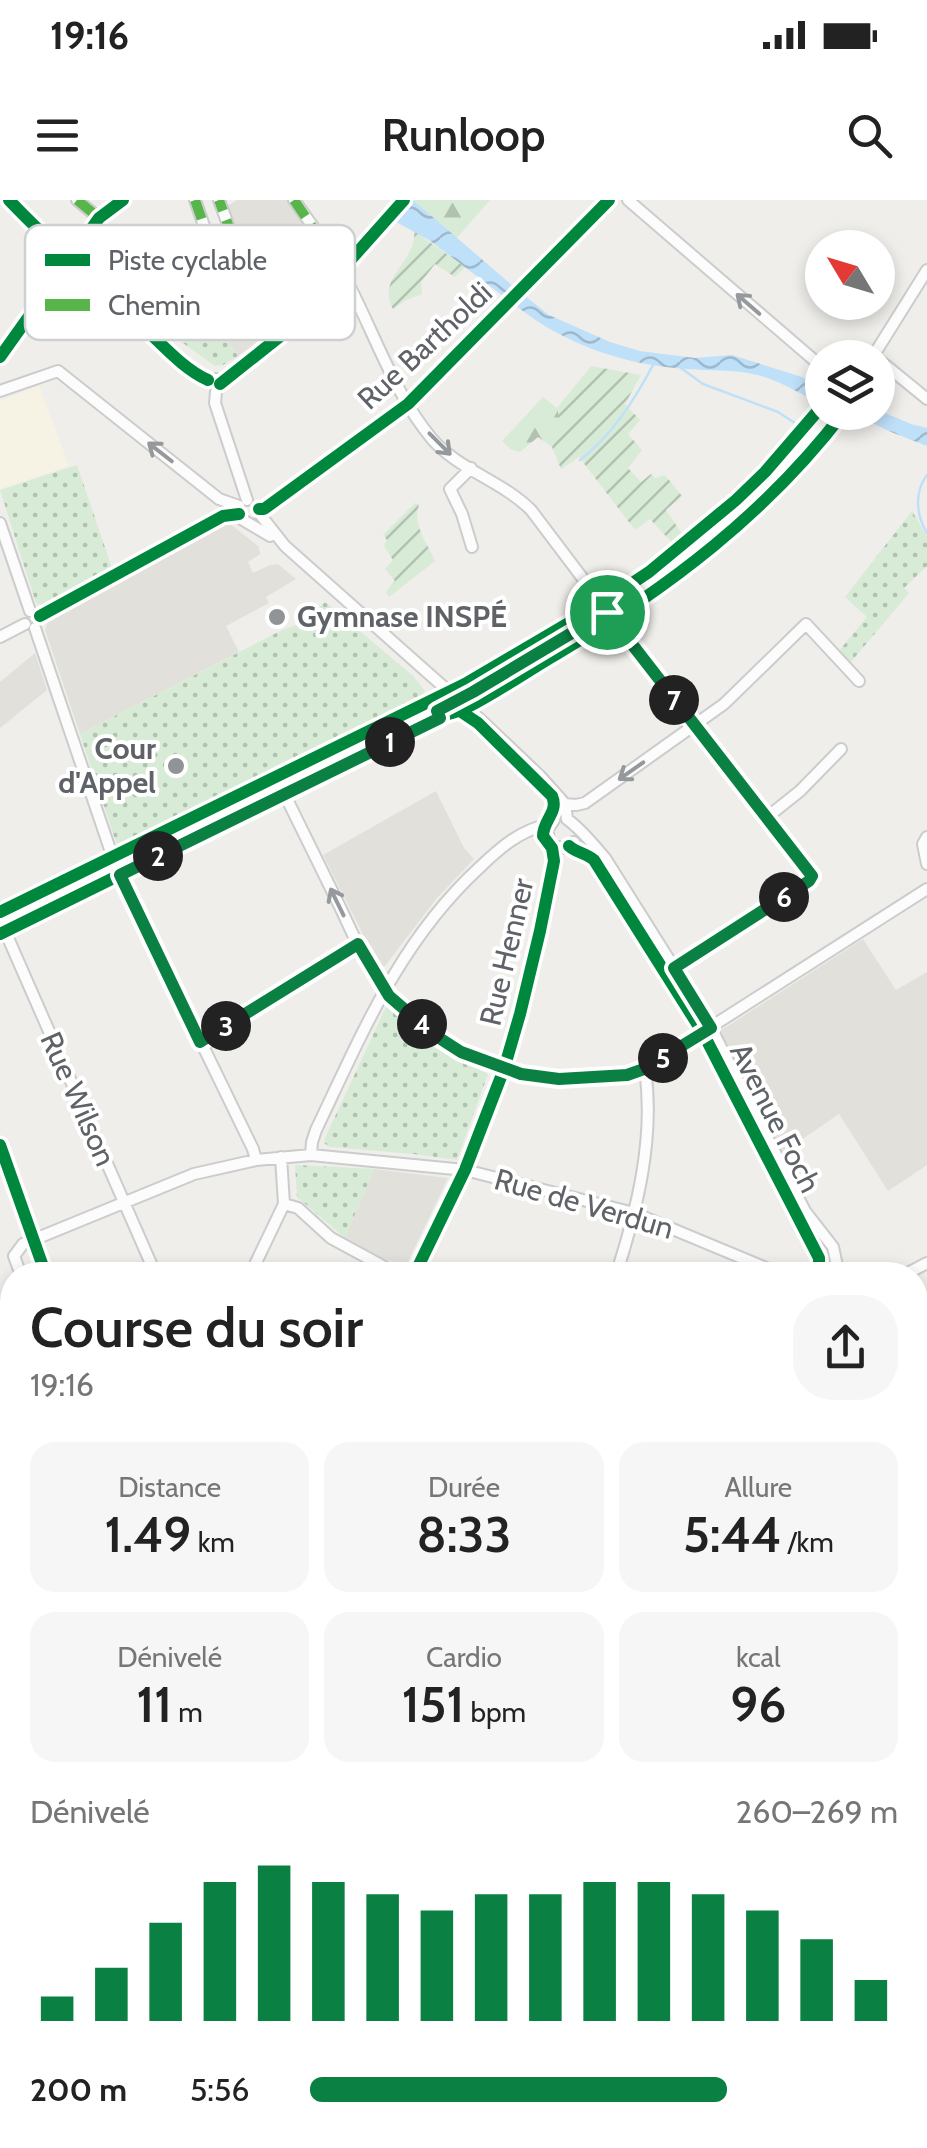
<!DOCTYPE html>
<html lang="fr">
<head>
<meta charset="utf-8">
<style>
	:root { --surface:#fff; --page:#f6f6f6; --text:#222; --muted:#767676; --accent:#0b8043 }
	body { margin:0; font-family:Cabin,sans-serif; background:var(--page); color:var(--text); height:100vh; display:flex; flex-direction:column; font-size:38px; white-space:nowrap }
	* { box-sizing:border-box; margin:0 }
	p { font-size:32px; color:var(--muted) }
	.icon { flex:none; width:55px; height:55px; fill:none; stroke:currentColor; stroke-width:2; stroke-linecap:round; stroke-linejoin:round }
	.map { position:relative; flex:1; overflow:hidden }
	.details { position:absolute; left:0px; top:1062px; width:928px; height:888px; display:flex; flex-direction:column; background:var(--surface); border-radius:40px 40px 0 0; box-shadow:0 5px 15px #0003 }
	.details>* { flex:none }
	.needle { width:65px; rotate:308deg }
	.tools { position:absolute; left:805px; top:30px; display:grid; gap:20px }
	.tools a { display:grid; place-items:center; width:90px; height:90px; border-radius:50%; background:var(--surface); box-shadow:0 5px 15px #0003; font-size:50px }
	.pin { position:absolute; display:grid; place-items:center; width:85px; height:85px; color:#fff; margin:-42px; border:5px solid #fff; border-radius:50%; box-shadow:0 2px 10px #0007 }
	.km { position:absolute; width:50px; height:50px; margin:-25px; border-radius:50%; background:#222; color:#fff; font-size:28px; line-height:50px; text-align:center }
	.round { display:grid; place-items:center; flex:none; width:105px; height:105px; border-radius:40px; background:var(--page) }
	.summary { display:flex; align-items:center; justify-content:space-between; height:170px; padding:0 30px }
	h1 { font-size:55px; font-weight:600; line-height:75px }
	.metrics { display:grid; grid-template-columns:repeat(3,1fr); gap:15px; height:170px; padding:10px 30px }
	.metrics div { display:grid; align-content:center; border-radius:25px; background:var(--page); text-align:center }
	.metrics b { font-size:50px; font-weight:600 }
	.metrics small { font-size:28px; font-weight:400 }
	.metrics p { font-size:28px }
	.chart { height:280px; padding:20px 30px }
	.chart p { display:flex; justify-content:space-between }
	.chart svg { width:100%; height:180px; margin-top:10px; stroke:var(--accent); stroke-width:6 }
	ul { padding:0 30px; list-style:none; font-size:32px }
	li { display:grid; grid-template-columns:160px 120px 1fr; align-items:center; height:75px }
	li i { height:25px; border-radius:12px; background:var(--accent) }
	.status { display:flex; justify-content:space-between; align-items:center; height:70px; padding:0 50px; background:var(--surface); direction:ltr }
	.status svg { height:28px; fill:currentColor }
	header { display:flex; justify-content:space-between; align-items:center; height:130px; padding:0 30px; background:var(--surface); font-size:45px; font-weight:600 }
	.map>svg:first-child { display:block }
</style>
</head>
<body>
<div class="status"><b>19:16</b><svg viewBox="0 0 49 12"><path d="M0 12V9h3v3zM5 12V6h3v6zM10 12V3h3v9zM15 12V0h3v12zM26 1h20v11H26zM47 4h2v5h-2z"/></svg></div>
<header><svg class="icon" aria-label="menu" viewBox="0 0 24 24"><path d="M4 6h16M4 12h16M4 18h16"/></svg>Runloop<svg class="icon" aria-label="search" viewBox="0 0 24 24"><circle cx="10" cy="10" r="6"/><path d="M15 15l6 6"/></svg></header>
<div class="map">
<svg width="927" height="1948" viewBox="0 0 927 1948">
	<defs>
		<pattern id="industrial-grid" width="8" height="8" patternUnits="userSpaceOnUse" patternTransform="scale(2.5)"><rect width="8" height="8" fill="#dfddda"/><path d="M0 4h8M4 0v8" fill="none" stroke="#b8b7b5"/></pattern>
		<pattern id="grass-dots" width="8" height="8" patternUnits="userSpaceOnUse" patternTransform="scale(2.5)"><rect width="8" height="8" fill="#d8ebd6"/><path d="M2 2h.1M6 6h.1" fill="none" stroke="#b2c2b1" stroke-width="1.8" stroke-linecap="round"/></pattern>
		<pattern id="forest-firs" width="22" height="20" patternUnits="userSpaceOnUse" patternTransform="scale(2.5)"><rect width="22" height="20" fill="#d8ebd6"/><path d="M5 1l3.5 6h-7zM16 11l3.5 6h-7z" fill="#b2c2b1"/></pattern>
		<pattern id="garden-furrows" width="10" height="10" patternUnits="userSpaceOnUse" patternTransform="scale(2.5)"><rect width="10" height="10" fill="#d8ebd6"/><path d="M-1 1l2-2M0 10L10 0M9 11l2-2" fill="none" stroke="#b2c2b1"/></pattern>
		<pattern id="water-waves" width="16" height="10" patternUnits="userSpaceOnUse" patternTransform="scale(2.5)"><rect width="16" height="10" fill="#bfe0f9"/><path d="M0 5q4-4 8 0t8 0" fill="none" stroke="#9eb9cd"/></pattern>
	</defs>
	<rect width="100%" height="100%" fill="#efeeea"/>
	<path fill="#f7f3e4" d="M39 186 69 266 0 289V201Z
		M336 1938H671L674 1948H339Z"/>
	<path fill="url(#industrial-grid)" d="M0 1732 12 1765V1938H64L71 1948H0Z"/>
	<path fill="#e2e0da" d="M237 0H288L329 66 327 72 282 124 238 156 185 82 188 73 168 45 186 31 204 54 237 29 225 7Z
		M229 323 259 347 260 354 248 362 253 373 270 365 278 364 296 379 266 397 269 403 226 426 239 452 80 534 45 430 48 421Z
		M35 453 47 490 0 528V482Z
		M436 591 464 648 474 659 437 698 385 766H382L376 760 323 655Z
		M863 739 896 790 927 772V965L888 991 839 914 782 953 717 833Z
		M374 969 448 978 406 1066 382 1058 345 1038Z"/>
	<path fill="url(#grass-dots)" d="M166 43 188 73 185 82 238 156 223 165 215 166 151 120 122 83 87 63 101 48 121 65 136 53Z
		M77 265 112 368 43 406 36 403 0 290Z
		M912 311 927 336V366L904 388 909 393 850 463 838 452 867 417 845 397Z
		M325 402 412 475 425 491 422 498 413 506 127 648 121 647 116 642 80 534 282 430 307 421Z
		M386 807H390L421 836 450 855 488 874 457 960 414 954 330 947 324 943 325 938Z
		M295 965 374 969 345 1038 297 997Z"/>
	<path fill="url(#forest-firs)" d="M413 0H490L457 38Z
		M543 197 557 208 563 229 552 247 538 237 520 252 510 249 502 241Z"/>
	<path fill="url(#garden-furrows)" d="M414 31 465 67 455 77 435 64 421 82 422 94 406 100 393 109C375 78 418 60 414 31Z
		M591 166 641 175 625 204 640 220 628 234 642 250 628 268 641 282 651 274 655 278 665 275 682 296 666 310 685 338 676 347 650 319 635 330 579 257 561 269 552 247 562 229 557 208Z
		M415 303 419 305C412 324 427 343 435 361L389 397 386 392 395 381 385 369 393 360 384 346 387 340 383 335Z"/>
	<path fill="url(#water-waves)" d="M413 0 513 86 503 96 429 40 396 22Z
		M525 96 549 115 610 142 640 151 695 158 732 155 802 177 822 188V200L820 203C800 194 779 180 757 175 734 169 710 171 687 169 624 165 566 145 516 106Z
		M878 210 911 224 927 228V246L891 232 851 213 878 212Z"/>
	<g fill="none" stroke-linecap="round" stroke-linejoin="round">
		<path stroke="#bfe0f9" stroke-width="2.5" d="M681 168 703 184 778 212 801 227
			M580 260C612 235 634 201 653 165
			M927 275C914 292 916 315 927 333"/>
		<g stroke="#cbcccc" stroke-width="14">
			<path id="minor" d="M9 0 69 60 198 175 208 180 216 179 220 184
				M77 0 99 18
				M195 0 210 43 230 30 219 0
				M294 0C310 23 328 46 341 70 372 125 391 190 432 239 459 270 502 281 531 310L695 527 812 676 809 681 673 768
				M628 0 822 167
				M0 157 99 18 123 0
				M872 158 927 70
				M878 159 927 199
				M220 184 288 130 404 0
				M220 184 216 192 215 203 247 300
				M0 191 58 171 219 299 239 306
				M471 268 450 289 462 314 472 347
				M259 309H264L408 204 609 0
				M259 313 285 346 482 521 540 576 565 604 567 619
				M239 314 243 320 270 336
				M0 323 30 411
				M40 416 223 316 239 314
				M35 428 116 667 253 949 256 960
				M0 437 25 424
				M281 587C301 628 322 670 342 711 355 739 371 776 392 798 430 839 482 869 538 876 573 880 611 881 645 869L927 689
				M565 604 576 605 585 603 724 504 806 424 859 481
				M766 618 800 591 841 549
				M567 619C582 630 592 643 605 658L707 820 805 1011 833 1047 839 1075
				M927 637 923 644 927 664
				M551 645 563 648 574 642
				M0 708 5 731 156 1075
				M0 724C92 683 182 635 272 591 338 559 406 529 470 494 608 418 731 334 833 212
				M200 842 358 744
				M311 955 312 942 316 930C362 834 399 742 479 668 501 647 520 630 550 624
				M281 957 284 1004 298 1008 331 1038 399 1075
				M21 1075 14 1056 23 1044 194 974 256 960 311 955 465 970 634 1013 783 1075
				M250 1075 284 1004
				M414 1075 465 970 504 869 540 731 554 661 547 630 554 620 559 597
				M616 1075C637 1010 655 938 645 869
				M904 1075 927 1063
				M915 1125 927 1139
				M915 1359 927 1404
				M915 1837 927 1831
				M680 1938 682 1948
				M781 1938 786 1948
				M902 1938 907 1948"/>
		</g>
		<g stroke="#d7ceb8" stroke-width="18">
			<path id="major" d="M0 945 46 1075
				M353 1938 357 1948"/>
		</g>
		<use href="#minor" stroke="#fdfcfc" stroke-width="10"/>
		<use href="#major" stroke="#f4f2e9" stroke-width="14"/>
		<path stroke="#e4e4e4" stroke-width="2.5" stroke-dasharray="2.5 12" stroke-linecap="butt" d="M0 1247 12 1282
			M0 1292 12 1327
			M0 1328 12 1365
			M214 1938 218 1948
			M236 1938 239 1948
			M286 1938 289 1948
			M332 1938 335 1948"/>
		<g stroke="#cbcccc" stroke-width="14" stroke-linecap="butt">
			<path id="minor-bridge" d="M0 1262 12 1257"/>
		</g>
		<use href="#minor-bridge" stroke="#fdfcfc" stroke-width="10"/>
		<path stroke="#58b549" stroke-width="10" stroke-dasharray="20 10" stroke-linecap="butt" d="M77 0 99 18
			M195 0 210 43 230 30 219 0
			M294 0 341 69"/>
		<g stroke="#fff" stroke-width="19">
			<path id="cycleway" d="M9 0C51 44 96 84 141 125 161 143 183 169 208 180
				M0 157 99 18 123 0
				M220 184 288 130 404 0
				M259 309H264L408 204 609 0
				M40 416 223 316 239 314
				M569 646C577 653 586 653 594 660L703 833 819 1058V1069L823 1075
				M0 712 465 484 601 404 649 372 736 300 765 272 822 206
				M0 734 440 517C449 513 459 512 468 507 499 491 529 470 560 452 668 388 767 313 844 212
				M0 945 46 1075
				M414 1075 465 970 504 869 520 814 540 731 554 661 552 648 543 636C543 620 559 612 552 596L478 523 460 511"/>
		</g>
		<use href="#cycleway" stroke="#00873e" stroke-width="12"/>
	</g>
	<defs><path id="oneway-shaft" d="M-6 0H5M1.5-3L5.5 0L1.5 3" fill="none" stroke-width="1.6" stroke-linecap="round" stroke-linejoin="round" transform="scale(2.5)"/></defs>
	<g stroke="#96999c">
		<use href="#oneway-shaft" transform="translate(748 104) rotate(-139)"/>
		<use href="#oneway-shaft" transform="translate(440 244) rotate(45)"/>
		<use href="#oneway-shaft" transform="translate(160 252) rotate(-142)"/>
		<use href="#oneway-shaft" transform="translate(631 571) rotate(145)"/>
		<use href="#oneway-shaft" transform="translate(337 702) rotate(-116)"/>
	</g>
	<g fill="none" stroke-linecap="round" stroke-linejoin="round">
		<g stroke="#fff" stroke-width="20">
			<path id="route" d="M607 412 812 676 809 681 674 768 711 828 644 869 627 875 559 879 521 874 461 852 433 834 389 796 358 744 200 842 120 675 440 518 437 511 473 492Z"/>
		</g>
		<use href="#route" stroke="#0b8043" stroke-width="12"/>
	</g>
	<g fill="#919496" stroke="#fff" stroke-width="4">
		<circle cx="277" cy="417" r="10"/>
		<circle cx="176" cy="566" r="10"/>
	</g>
	<g text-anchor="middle" stroke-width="8" stroke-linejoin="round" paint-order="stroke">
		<g font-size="30" fill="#5f6368" stroke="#fff">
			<text transform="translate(425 146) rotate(-43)" y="10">Rue Bartholdi</text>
			<text transform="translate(507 752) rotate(-77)" y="10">Rue Henner</text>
			<text transform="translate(78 899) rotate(66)" y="10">Rue Wilson</text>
			<text transform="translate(775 918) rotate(63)" y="10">Avenue Foch</text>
			<text transform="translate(584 1004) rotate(16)" y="10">Rue de Verdun</text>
		</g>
		<g font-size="30" font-weight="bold" fill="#5f6368" stroke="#fff" text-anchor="start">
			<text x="297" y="427">Gymnase INSPÉ</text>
			<text x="156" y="559" text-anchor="end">Cour<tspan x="156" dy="34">d'Appel</tspan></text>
		</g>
	</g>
	<rect x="25" y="25" width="330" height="115" rx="15" fill="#fff" stroke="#cfd0d2" stroke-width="2.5"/>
	<rect x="45" y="54" width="45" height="12" fill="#00873e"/>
	<rect x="45" y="99" width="45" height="12" fill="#58b549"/>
	<g font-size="28" fill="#5f6368">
		<text x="108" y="70">Piste cyclable</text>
		<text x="108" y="115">Chemin</text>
	</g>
</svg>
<div class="tools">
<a><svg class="needle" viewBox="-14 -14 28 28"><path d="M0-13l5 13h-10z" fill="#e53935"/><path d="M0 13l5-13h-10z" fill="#767676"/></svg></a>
<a><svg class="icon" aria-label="layers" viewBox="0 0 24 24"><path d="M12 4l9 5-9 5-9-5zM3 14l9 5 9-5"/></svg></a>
</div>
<div class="pin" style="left:607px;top:412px;background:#1e9e55"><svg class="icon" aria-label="arrive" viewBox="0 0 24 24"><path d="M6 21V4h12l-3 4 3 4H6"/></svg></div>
<b class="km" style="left:390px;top:542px">1</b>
<b class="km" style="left:158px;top:656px">2</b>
<b class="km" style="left:226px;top:826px">3</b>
<b class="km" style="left:422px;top:824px">4</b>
<b class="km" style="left:663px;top:858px">5</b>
<b class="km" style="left:784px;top:697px">6</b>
<b class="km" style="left:674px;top:500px">7</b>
<section class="details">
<div class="summary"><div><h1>Course du soir</h1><p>19:16</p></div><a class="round"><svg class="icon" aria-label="share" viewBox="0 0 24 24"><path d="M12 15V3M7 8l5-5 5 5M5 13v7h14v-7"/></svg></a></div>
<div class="metrics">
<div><p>Distance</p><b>1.49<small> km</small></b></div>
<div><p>Durée</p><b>8:33</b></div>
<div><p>Allure</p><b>5:44<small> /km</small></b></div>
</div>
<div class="metrics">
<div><p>Dénivelé</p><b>11<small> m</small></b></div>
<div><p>Cardio</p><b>151<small> bpm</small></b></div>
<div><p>kcal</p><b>96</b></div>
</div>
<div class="chart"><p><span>Dénivelé</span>260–269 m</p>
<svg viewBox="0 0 160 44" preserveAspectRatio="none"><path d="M5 44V38M15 44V31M25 44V20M35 44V10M45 44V6M55 44V10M65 44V13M75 44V17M85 44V13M95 44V13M105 44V10M115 44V10M125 44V13M135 44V17M145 44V24M155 44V34"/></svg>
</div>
<ul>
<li><b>200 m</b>5:56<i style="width:71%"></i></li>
</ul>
</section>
</div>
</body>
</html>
